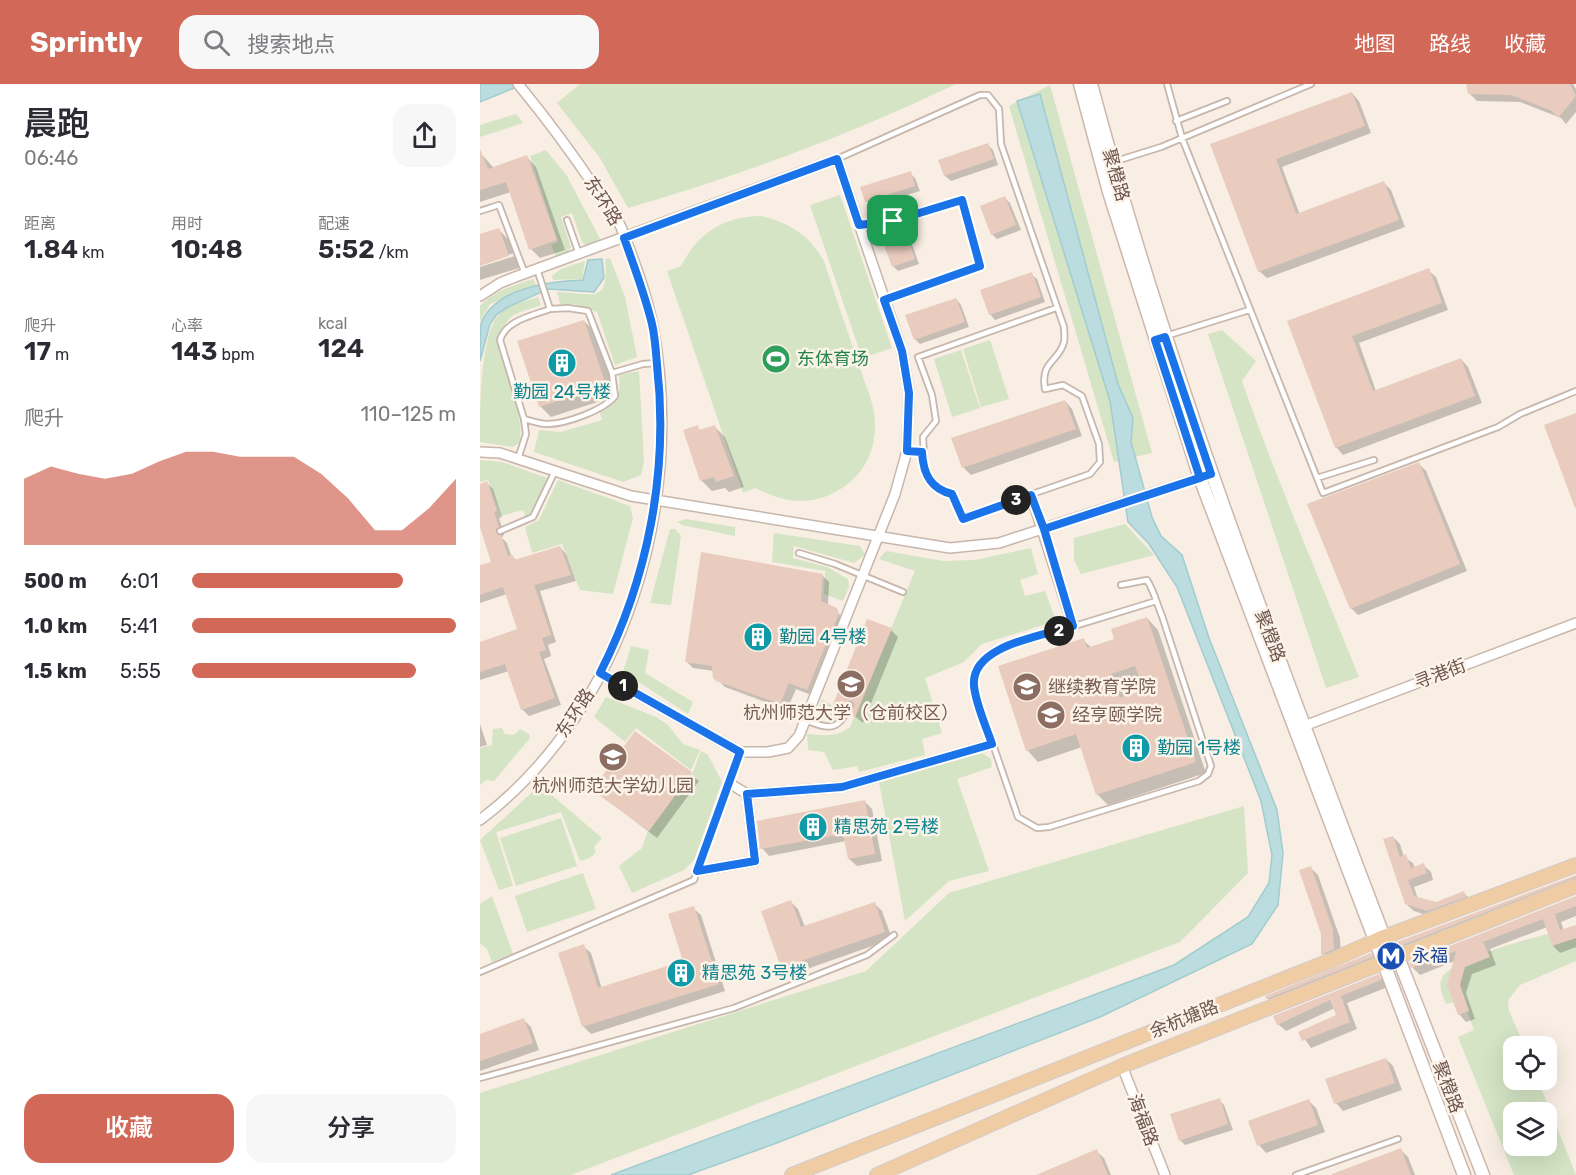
<!DOCTYPE html>
<html lang="zh">
<head>
<meta charset="utf-8">
<style>
	:root { --surface:#fff; --page:#f7f7f7; --text:#2b2b33; --muted:#7c7c81; --accent:#d26958 }
	body { margin:0; font-family:Rubik,"Noto Sans SC",sans-serif; background:var(--page); color:var(--text); height:100vh; display:flex; flex-direction:column; font-size:22px; white-space:nowrap }
	* { box-sizing:border-box; margin:0 }
	p { font-size:20px; color:var(--muted) }
	.icon { flex:none; width:33px; height:33px; fill:none; stroke:currentColor; stroke-width:2; stroke-linecap:round; stroke-linejoin:round }
	.map { position:relative; flex:1; overflow:hidden }
	.panel { display:flex; flex-direction:column; background:var(--surface); width:480px }
	.panel>* { flex:none }
	.controls { position:absolute; left:1023px; top:952px; display:grid; gap:12px }
	.controls a { display:grid; place-items:center; width:54px; height:54px; border-radius:12px; background:var(--surface); box-shadow:0 6px 24px #0002; font-size:30px }
	.pin { position:absolute; display:grid; place-items:center; width:51px; height:51px; color:#fff; margin:-26px; border-radius:12px; box-shadow:0 3px 9px #0006 }
	.km { position:absolute; width:30px; height:30px; margin:-15px; border-radius:50%; background:#222; color:#fff; font-size:16px; line-height:30px; text-align:center }
	.round { display:grid; place-items:center; flex:none; width:63px; height:63px; border-radius:18px; background:var(--page) }
	.headline { display:flex; align-items:center; justify-content:space-between; height:102px; padding:0 24px }
	h1 { font-size:33px; font-weight:600; line-height:45px }
	.metrics { display:grid; grid-template-columns:repeat(3,1fr); gap:9px; height:102px; padding:6px 24px }
	.metrics div { display:grid; align-content:center }
	.metrics b { font-size:26px; font-weight:600 }
	.metrics small { font-size:16px; font-weight:400 }
	.metrics p { font-size:16px }
	.chart { height:168px; padding:12px 24px }
	.chart p { display:flex; justify-content:space-between }
	.chart svg { width:100%; height:108px; margin-top:6px; fill:var(--accent); opacity:.7 }
	.cta { display:flex; gap:12px; margin-top:auto; padding:12px 24px }
	.cta a { flex:1; height:69px; border-radius:18px; background:var(--accent); color:#fff; font-size:24px; font-weight:600; line-height:69px; text-align:center }
	.cta a+a { background:var(--page); color:var(--text) }
	ul { padding:0 24px; list-style:none; font-size:20px }
	li { display:grid; grid-template-columns:96px 72px 1fr; align-items:center; height:45px }
	li i { height:15px; border-radius:8px; background:var(--accent) }
	header { display:flex; align-items:center; gap:36px; box-sizing:border-box; height:84px; padding:0 30px; background:var(--accent); color:#fff }
	header strong { font-size:28px }
	nav { display:flex; gap:33px; margin-inline-start:auto; font-size:21px }
	.search { width:420px; height:54px; background:var(--page); display:flex; align-items:center; gap:15px; box-sizing:border-box; padding:0 21px; border-radius:18px; color:var(--muted); font-size:22px }
	main { display:flex; flex:1; min-height:0 }
	.map>svg:first-child { display:block }
</style>
</head>
<body>
<header>
<strong>Sprintly</strong>
<div class="search"><svg class="icon" aria-label="search" viewBox="0 0 24 24"><circle cx="10" cy="10" r="6"/><path d="M15 15l6 6"/></svg>搜索地点</div>
<nav><a>地图</a><a>路线</a><a>收藏</a></nav>
</header>
<main>
<section class="panel">
<div class="headline"><div><h1>晨跑</h1><p>06:46</p></div><a class="round"><svg class="icon" aria-label="share" viewBox="0 0 24 24"><path d="M12 15V3M7 8l5-5 5 5M5 13v7h14v-7"/></svg></a></div>
<div class="metrics">
<div><p>距离</p><b>1.84<small> km</small></b></div>
<div><p>用时</p><b>10:48</b></div>
<div><p>配速</p><b>5:52<small> /km</small></b></div>
</div>
<div class="metrics">
<div><p>爬升</p><b>17<small> m</small></b></div>
<div><p>心率</p><b>143<small> bpm</small></b></div>
<div><p>kcal</p><b>124</b></div>
</div>
<div class="chart"><p><span>爬升</span>110–125 m</p>
<svg viewBox="0 0 160 44" preserveAspectRatio="none"><path d="M0 44V17L10 12L20 15L30 17L40 15L50 10L60 6L70 6L80 8L90 8L100 8L110 15L120 25L130 38L140 38L150 29L160 17V44z"/></svg>
</div>
<ul>
<li><b>500 m</b>6:01<i style="width:80%"></i></li>
<li><b>1.0 km</b>5:41<i style="width:100%"></i></li>
<li><b>1.5 km</b>5:55<i style="width:85%"></i></li>
</ul>
<div class="cta"><a>收藏</a><a>分享</a></div>
</section>
<div class="map">
<svg width="1096" height="1091" viewBox="0 0 1096 1091">
	<rect width="100%" height="100%" fill="#f8eee3"/>
	<path fill="#d4e4c4" fill-rule="evenodd" d="M100 0H476C371 50 260 92 148 124L120 74 77 19Z
		M570 1 672 369 634 378 529 22Z
		M36 30 43 39 0 53V41Z
		M66 66 87 92 120 155 107 162 102 158 92 129 81 133 91 163 87 169 76 173 71 161 78 158 50 72Z
		M360 111 412 264 382 274 330 121Z
		M281 132C310 139 329 151 344 177 355 211 367 246 379 281 385 301 396 322 395 343 395 370 381 394 357 407 329 423 303 418 275 404L263 409 187 187 201 182C219 148 243 133 281 132Z
		M130 174 145 213 157 273 135 281 117 228 94 220H80L77 208C111 209 130 222 125 175Z
		M105 177 102 195 73 196 72 192 81 185Z
		M53 195 56 201 10 220 0 238V222C14 207 34 201 53 195Z
		M58 213 61 221C51 225 39 227 31 233 0 260 49 319 39 359L33 363 0 358C0 327 0 251 19 230 29 221 45 217 58 213Z
		M742 246 776 277 762 297C797 397 839 494 879 593L846 604 728 250Z
		M510 256 529 315 501 323 483 265Z
		M481 266 500 324 472 333 454 275Z
		M159 287 164 377 161 391 143 398 54 368 59 346 81 348 122 336 120 328C138 319 141 311 139 291Z
		M0 376 22 378 67 394 50 432 46 434 43 426 21 432 8 396 0 398Z
		M78 396 150 422 153 434 133 510 100 506 82 460 52 469 45 443 59 436Z
		M206 435 255 443V452L202 441 197 438Z
		M645 440 674 471 601 490 594 476V454Z
		M190 445H195L201 452 191 521 170 519Z
		M294 449 380 462 385 471 374 479 314 462 313 474 347 483 368 495 369 503 363 517 344 510 345 487 292 478Z
		M551 464 558 490 540 496 545 512 565 507 576 537 502 560 484 578 445 594 462 649 442 655 445 671 379 688 377 682 353 686 344 668 328 666 327 650C344 651 356 654 370 643L435 487 399 475 406 467 463 477 495 476Z
		M151 562 169 566 165 589 213 618 208 630 143 588Z
		M126 613 176 633 188 641 203 660 220 666 211 686 156 644 145 658 114 633Z
		M342 615 361 627 354 638 340 633 338 626Z
		M22 644 25 650 34 651 40 645 49 650 50 654 14 697 6 696 0 701V664L12 661 13 645Z
		M221 667 228 671 242 698 214 776 204 786 152 809 139 782 162 764 167 749 213 688Z
		M502 669 511 675 512 683 477 695 509 787 469 797 425 837 399 698Z
		M60 701 122 754 114 763 116 768 110 774 100 777 81 728 16 748 33 802 19 806 0 756Z
		M764 722 768 789 700 858 91 1091H0V1009L386 887 469 809Z
		M81 734 97 782 36 802 20 754Z
		M103 789 116 825 47 848 35 812Z
		M12 812 33 870 12 878 7 865 0 859V820Z
		M1096 843V877L1040 901 1028 916 1029 927 1045 963H1034V996H1058L1096 1091H1034L978 953 994 946 983 916 966 920C963 912 958 903 962 894 973 872 1071 849 1096 843ZM1034 1029H1066V1062H1034Z"/>
	<path fill="#bbdddf" stroke="#a2cccf" stroke-width="1.5" d="M0 0H44L0 18Z
		M560 10 638 300 653 334 651 358 672 433 681 452 702 471 729 554 797 726 803 769 798 821 772 860 620 933 294 1060 208 1091H131L694 881 768 833 789 799 792 771 781 717 697 503 669 460 648 438 630 317 537 17Z
		M122 175 124 194 114 208 68 205 28 223 17 230 10 240 0 277C0 266 0 250 1 240 14 204 70 197 103 196L108 176Z"/>
	<path fill="#0003" fill-rule="evenodd" d="M988 0H1093L1096 5V28L1086 40 1081 34 1040 18 997 17 989 9Z
		M872 9 879 17 891 49 802 83 820 131 904 99 911 106 925 143 787 194 779 187 732 61Z
		M508 61 513 66 518 81 471 97 465 92 460 77Z
		M3 72 14 84 47 73 56 83 85 166 60 174 51 165 31 108 0 118V73Z
		M430 89 435 94 440 107 391 122 386 117Z
		M525 114 530 119 541 146 517 155 512 150Z
		M19 146 30 157 34 169 0 180V152Z
		M424 147 429 152 439 180 418 187 413 182Z
		M35 172 39 184 0 196V183Z
		M948 186 956 193 968 226 879 259 896 307 981 275 988 283 1002 319 863 371 856 363 809 237Z
		M551 190 557 195 565 218 515 236 510 230Z
		M476 215 481 221 489 243 440 260 435 255Z
		M104 237 115 248 136 312 71 333 60 322Z
		M585 317 592 325 602 352 491 391 484 384 473 355Z
		M234 342 245 353 264 403 249 408 245 404 232 407 221 396 217 343 221 347Z
		M938 379 946 387 987 487 878 531 871 524Z
		M7 399 13 405 22 433 19 434 24 450 22 454 27 459 31 471 37 477 80 463 86 470 96 497 60 507 76 558 68 561 71 572 64 575 81 621 49 632 42 625 29 587 0 596V560L39 546 27 510 0 519V483L13 478 0 440V401Z
		M342 491 349 498 348 522 363 533 334 612 316 605 307 626 245 603 235 593 234 587 213 584 206 577Z
		M667 534 678 546 726 689 628 721 617 710 602 663 558 678 547 666 603 556 612 564 636 556ZM661 594 666 607 646 614 641 601Z
		M411 546 418 553 383 639 372 630 369 633 361 630 354 623Z
		M0 640 7 661 0 663Z
		M156 649 219 697 177 754 114 706Z
		M385 718 392 725 402 777 377 782 369 775 366 757 289 772 282 764Z
		M913 753 920 760 924 773 933 779 935 784 943 781 951 788 953 796 934 803 938 815 956 820 984 809 991 816 955 834 934 827 926 820Z
		M831 784 838 791 860 854 861 872 850 877 843 870 842 850Z
		M1096 792V802L929 868 920 858Z
		M1096 813V832L1081 838 1084 847 1096 842V863L1080 869 1073 862 1067 843 1010 865 1016 881 992 890 986 909 995 935 986 938 979 930 975 877 940 891 933 884 931 879Z
		M311 818 318 825 325 843 394 819 402 827 412 855 310 891 302 883Z
		M213 824 221 831 245 907 111 950 103 942V862L111 869 122 905 205 878Z
		M891 870 898 878 795 922 787 914Z
		M899 892 908 903 867 919 877 945 831 964 820 948 858 932 855 924 806 947 798 940Z
		M44 936 51 943 59 966 0 987V951Z
		M906 975 913 982 922 1006 863 1027 856 1019 847 996Z
		M739 1016 744 1021 753 1046 705 1061 700 1056Z
		M829 1017 836 1024 845 1048 786 1069 779 1061Z
		M921 1066 928 1073 935 1091H853Z
		M616 1067 624 1074 631 1091H560Z"/>
	<path fill="#eaccbf" fill-rule="evenodd" d="M986 0H1090L1096 12 1078 34 1072 27 1031 11 988 10Z
		M872 8 885 42 796 75 816 130 904 97 919 136 778 188 730 60Z
		M508 59 514 75 464 92 458 76Z
		M0 65 8 85 47 71 77 156 49 166 26 98 0 106Z
		M431 87 435 102 385 118 380 103Z
		M525 112 536 141 511 151 500 122Z
		M19 144 29 172 0 182V150Z
		M424 145 435 175 412 183 401 153Z
		M949 184 962 219 872 252 893 307 981 274 995 312 855 364 807 237Z
		M552 188 561 213 509 231 500 206Z
		M476 214 485 238 434 256 425 231Z
		M104 236 126 301 59 323 37 257Z
		M585 316 596 345 482 384 471 354Z
		M1096 329V424H1095L1064 341Z
		M218 341 219 346 235 341 254 392 236 398 234 393 220 397 203 346Z
		M939 378 980 480 870 525 827 420Z
		M7 397 17 427 14 428 19 443 16 448 21 451 28 472 32 470 34 476 80 462 91 491 54 501 71 551 62 554 66 566 59 568 75 614 41 626 25 580 0 588V558L37 545 23 503 0 511V481L11 478 0 443V400Z
		M221 468 343 490 341 517 357 524 359 529 327 606 309 599 300 620 236 597 233 594 232 582 205 578Z
		M667 533 716 678 616 711 596 650 546 667 518 582 604 554 607 564 634 555 631 545ZM655 582 664 606 640 614 631 590Z
		M387 535 412 544 375 633 370 631 374 621 371 617 367 618 362 627 352 623Z
		M155 647 212 688 169 747 112 706Z
		M385 716 395 770 368 775 363 750 280 765 277 737Z
		M913 752 920 773 926 770 931 784 944 779 947 789 928 796 934 812 956 818 984 807 986 813 947 827 925 820 903 755Z
		M831 782 853 846 854 865 841 871V850L819 786Z
		M1096 791V793L920 862 917 858Z
		M1096 812V822L1075 830 1080 846 1096 841V854L1072 862 1063 835 1003 858 1010 873 985 883 980 901 989 927 978 931 967 901 976 867 931 884 929 878Z
		M311 816 321 843 395 818 405 848 301 884 281 827Z
		M214 822 239 900 102 943 78 869 104 860 118 904 203 877 188 830Z
		M891 869 893 873 786 915 785 912Z
		M899 890 901 896 861 912 870 938 822 957 818 948 856 931 850 916 797 941 793 932Z
		M44 934 53 959 0 977V950Z
		M906 974 915 999 854 1020 845 995Z
		M740 1014 748 1040 699 1057 690 1030Z
		M829 1015 838 1041 777 1062 768 1037Z
		M921 1064 931 1091H852V1090Z
		M617 1065 628 1091H556Z"/>
	<g fill="none" stroke-linecap="round" stroke-linejoin="round">
		<g stroke="#c7b6ac" stroke-width="8">
			<path id="lane" d="M687 0 702 54 843 409 1018 343 1040 330 1096 307
				M696 37 747 17
				M357 75 500 11H508L519 25 521 60 584 243C584 247 585 253 584 258 579 278 560 277 565 305L583 301 602 312 619 360 620 378 610 390 483 434 472 410 460 407 445 391 443 353 456 337 452 311 438 273 576 224
				M633 78 681 63 831 0
				M0 127 19 121 45 190
				M87 136 99 170
				M380 141 413 137 482 116 500 182 404 216
				M686 252 769 226
				M132 289 163 280 177 279
				M44 335C51 337 60 340 67 340 86 340 124 326 135 312L132 289 108 227 88 224 70 225
				M427 367 442 368
				M38 375 46 350 44 335 20 256C26 236 52 232 70 225L57 185
				M837 394 894 376
				M20 447 53 433 75 387
				M319 469 355 480 423 508
				M641 501 667 496C674 507 677 520 682 532L731 682 728 690 719 697 569 743 557 744 538 733 497 614C492 593 497 580 513 567L676 517
				M325 636C350 646 359 647 370 621
				M0 888 214 796 260 668
				M0 994 254 924 387 871 414 851
				M816 1091 918 1055"/>
		</g>
		<g stroke="#c7b6ac" stroke-width="12">
			<path id="street" d="M0 212 20 199 35 193 357 75 422 267 429 308 427 367 415 410 319 652 308 664 288 668H260L120 589
				M0 368 20 369 151 412 470 464 519 459 725 392
				M551 411 593 542
				M824 642 1096 539
				M267 710 362 703 512 660
				M0 736C145 626 206 418 173 243 167 210 153 174 141 143 135 130 124 118 116 105 92 69 66 34 38 0
				M217 787 275 777 267 710 249 699
				M642 982 685 1091"/>
		</g>
		<g stroke="#ccb7ac" stroke-width="15">
			<path id="secondary" d="M600 0 629 108 720 394 984 1091
				M611 0C688 291 797 571 904 853L918 873 1003 1091"/>
		</g>
		<g stroke="#d3ccca" stroke-width="16">
			<path id="primary" d="M312 1091 852 876 904 853 1096 781
				M397 1091 642 982 1096 802"/>
		</g>
		<use href="#lane" stroke="#fff" stroke-width="4.5"/>
		<use href="#street" stroke="#fff" stroke-width="9"/>
		<use href="#secondary" stroke="#fff" stroke-width="12"/>
		<use href="#primary" stroke="#efcca4" stroke-width="14"/>
	</g>
	<g fill="none" stroke-linecap="round" stroke-linejoin="round">
		<g stroke="#fff" stroke-width="12">
			<path id="route" d="M413 137 379 141 357 75 144 154C154 182 165 211 172 240 175 253 176 268 177 281 189 387 168 495 120 589L260 668 217 787 275 777 267 710 362 703 512 660C506 642 496 621 494 602 490 561 563 552 593 542L564 445 720 394 675 256 685 253 731 390 564 445 551 411 483 435 472 410C450 405 443 389 442 368L427 367 429 309 422 267 404 216 500 182 482 116 413 137"/>
		</g>
		<use href="#route" stroke="#1a73e8" stroke-width="8"/>
	</g>
	<defs>
		<g id="stadium-disc" transform="scale(1.5)"><circle r="9.5" fill="#2e9e5b" stroke="#fcf3e9"/><path d="M0-5a6.5 5 0 1 0 0 10a6.5 5 0 1 0 0-10ZM-3.5-1.8h7v3.6h-7Z" fill="#fff"/></g>
		<g id="building-disc" transform="scale(1.5)"><circle r="9.5" fill="#0f9aa8" stroke="#fcf3e9"/><path d="M-4-6H4V6H1V3H-1V6H-4ZM-2.5-4.3h1.7v1.8h-1.7ZM.8-4.3h1.7v1.8H.8ZM-2.5-1h1.7V.8h-1.7ZM.8-1h1.7V.8H.8Z" fill="#fff"/></g>
		<g id="university-disc" transform="scale(1.5)"><circle r="9.5" fill="#8d6e63" stroke="#fcf3e9"/><path d="M0-5L7-2L0 1L-7-2ZM-4 1L0 2.5L4 1V4Q0 6-4 4Z" fill="#fff"/></g>
		<g id="school-disc" transform="scale(1.5)"><circle r="9.5" fill="#8d6e63" stroke="#fcf3e9"/><path d="M0-5L7-2L0 1L-7-2ZM-4 1L0 2.5L4 1V4Q0 6-4 4Z" fill="#fff"/></g>
		<g id="metro-disc" transform="scale(1.5)"><circle r="9.5" fill="#1a4fb4" stroke="#fcf3e9"/><path d="M-5.5 5V-5H-3L0 0L3-5H5.5V5H3V-.5L0 4L-3-.5V5Z" fill="#fff"/></g>
	</defs>
	<g fill-rule="evenodd">
		<use href="#stadium-disc" x="296" y="275"/>
		<use href="#building-disc" x="82" y="279"/>
		<use href="#building-disc" x="278" y="553"/>
		<use href="#university-disc" x="371" y="600"/>
		<use href="#university-disc" x="547" y="603"/>
		<use href="#university-disc" x="571" y="631"/>
		<use href="#building-disc" x="656" y="664"/>
		<use href="#school-disc" x="133" y="673"/>
		<use href="#building-disc" x="333" y="743"/>
		<use href="#metro-disc" x="911" y="872"/>
		<use href="#building-disc" x="201" y="889"/>
	</g>
	<g text-anchor="middle" stroke-width="5" stroke-linejoin="round" paint-order="stroke">
		<g font-size="18" fill="#6d554d" stroke="#fcf3e9">
			<text transform="translate(636 91) rotate(74)" y="6">聚橙路</text>
			<text transform="translate(123 117) rotate(58)" y="6">东环路</text>
			<text transform="translate(790 552) rotate(69)" y="6">聚橙路</text>
			<text transform="translate(960 590) rotate(-21)" y="6">寻港街</text>
			<text transform="translate(95 629) rotate(-57)" y="6">东环路</text>
			<text transform="translate(704 935) rotate(-22)" y="6">余杭塘路</text>
			<text transform="translate(968 1003) rotate(69)" y="6">聚橙路</text>
			<text transform="translate(663 1036) rotate(69)" y="6">海福路</text>
		</g>
		<g font-size="18" fill="#27864d" stroke="#fcf3e9" text-anchor="start">
			<text x="317" y="281">东体育场</text>
		</g>
		<g font-size="18" fill="#0d838f" stroke="#fcf3e9" text-anchor="start">
			<text x="82" y="314" text-anchor="middle">勤园 24号楼</text>
			<text x="299" y="559">勤园 4号楼</text>
			<text x="677" y="670">勤园 1号楼</text>
			<text x="354" y="749">精思苑 2号楼</text>
			<text x="222" y="895">精思苑 3号楼</text>
		</g>
		<g font-size="18" fill="#785e54" stroke="#fcf3e9" text-anchor="start">
			<text x="568" y="609">继续教育学院</text>
			<text x="371" y="635" text-anchor="middle">杭州师范大学（仓前校区）</text>
			<text x="592" y="637">经亨颐学院</text>
			<text x="133" y="708" text-anchor="middle">杭州师范大学幼儿园</text>
		</g>
		<g font-size="18" fill="#164399" stroke="#fcf3e9" text-anchor="start">
			<text x="932" y="878">永福</text>
		</g>
	</g>
</svg>
<div class="controls">
<a><svg class="icon" aria-label="locate" viewBox="0 0 24 24"><circle cx="12" cy="12" r="6"/><path d="M12 2v4M12 18v4M2 12h4M18 12h4"/></svg></a>
<a><svg class="icon" aria-label="layers" viewBox="0 0 24 24"><path d="M12 4l9 5-9 5-9-5zM3 14l9 5 9-5"/></svg></a>
</div>
<div class="pin" style="left:413px;top:137px;background:#1e9e55"><svg class="icon" aria-label="arrive" viewBox="0 0 24 24"><path d="M6 21V4h12l-3 4 3 4H6"/></svg></div>
<b class="km" style="left:143px;top:602px">1</b>
<b class="km" style="left:579px;top:547px">2</b>
<b class="km" style="left:536px;top:416px">3</b>
</div>
</main>
</body>
</html>
